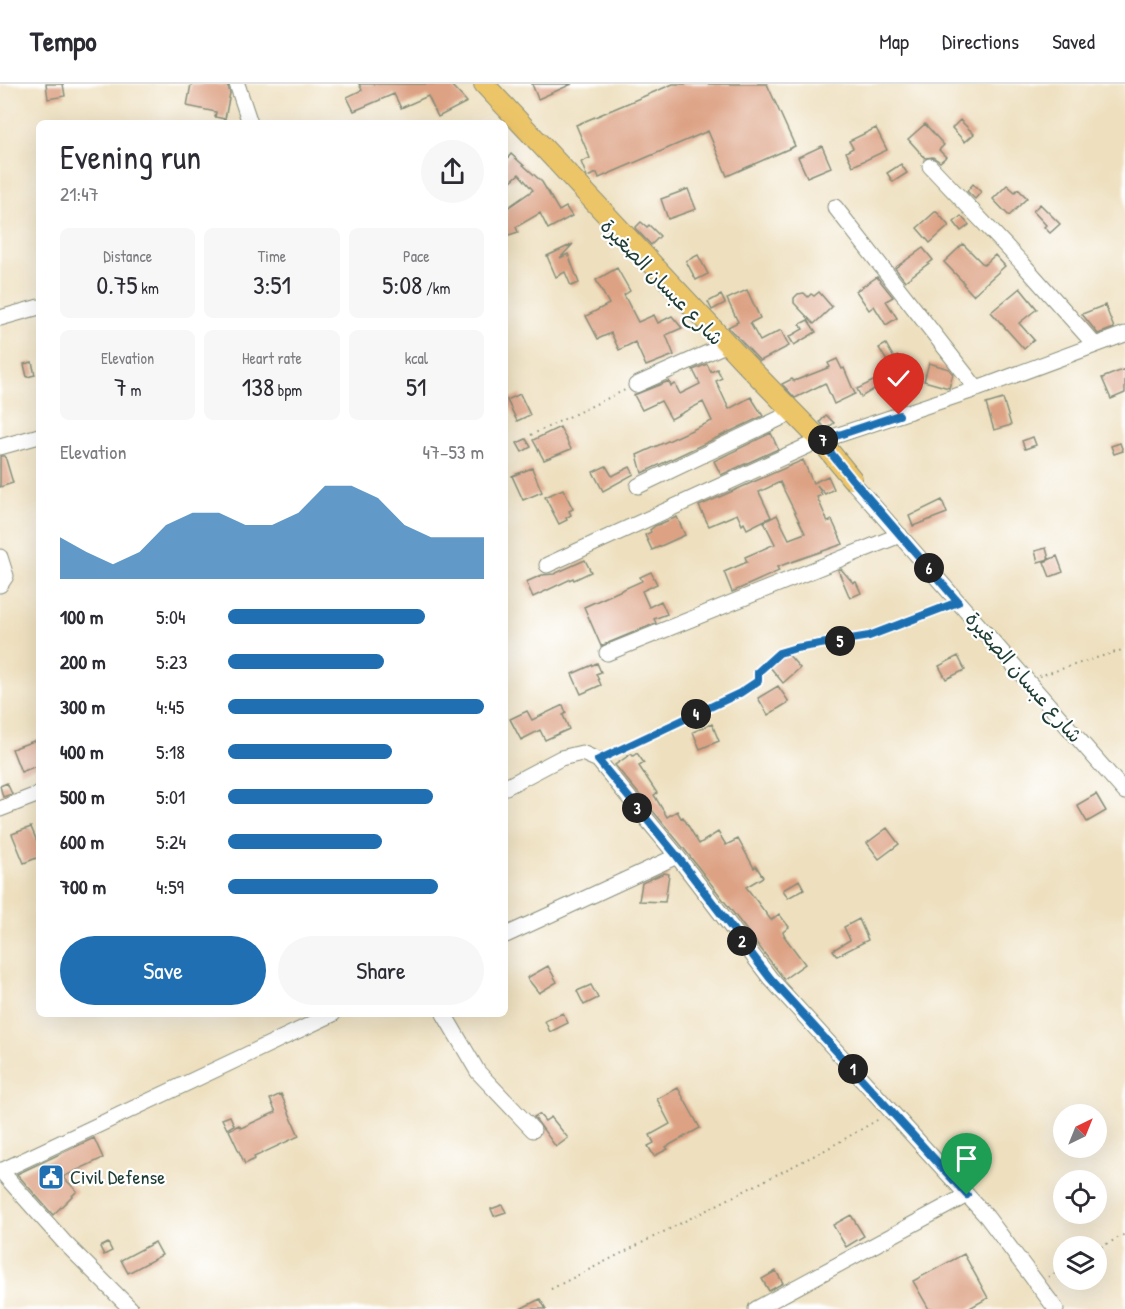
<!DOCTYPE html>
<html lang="en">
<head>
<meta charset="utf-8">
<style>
	:root { --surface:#fff; --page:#f7f7f7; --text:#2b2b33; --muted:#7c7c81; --line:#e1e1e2; --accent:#1f6fb2 }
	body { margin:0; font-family:"Patrick Hand","Playpen Sans Arabic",sans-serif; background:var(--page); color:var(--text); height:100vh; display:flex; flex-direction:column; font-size:22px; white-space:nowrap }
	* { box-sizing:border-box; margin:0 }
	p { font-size:20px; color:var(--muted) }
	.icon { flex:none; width:33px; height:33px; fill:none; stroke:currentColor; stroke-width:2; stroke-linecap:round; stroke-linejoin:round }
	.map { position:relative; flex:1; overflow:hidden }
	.drawer { position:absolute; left:36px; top:36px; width:472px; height:897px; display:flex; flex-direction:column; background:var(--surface); border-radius:9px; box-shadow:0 6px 24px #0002 }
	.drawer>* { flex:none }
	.needle { width:39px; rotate:43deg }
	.fabs { position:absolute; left:1053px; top:1020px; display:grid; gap:12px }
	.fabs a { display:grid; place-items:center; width:54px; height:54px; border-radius:50%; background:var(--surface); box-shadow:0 6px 24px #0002; font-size:30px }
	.pin { position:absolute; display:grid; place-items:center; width:51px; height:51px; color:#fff; margin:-62px -26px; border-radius:50% 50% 50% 0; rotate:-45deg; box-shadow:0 0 6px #0007 }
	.pin .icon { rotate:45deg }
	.km { position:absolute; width:30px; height:30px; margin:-15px; border-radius:50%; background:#222; color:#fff; font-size:16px; line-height:30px; text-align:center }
	.round { display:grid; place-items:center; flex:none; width:63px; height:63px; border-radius:32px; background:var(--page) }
	.overview { display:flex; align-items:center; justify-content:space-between; height:102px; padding:0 24px }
	h1 { font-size:33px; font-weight:600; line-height:45px }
	.figures { display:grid; grid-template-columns:repeat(3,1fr); gap:9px; height:102px; padding:6px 24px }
	.figures div { display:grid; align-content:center; border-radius:9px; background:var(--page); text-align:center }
	.figures b { font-size:26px; font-weight:600 }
	.figures small { font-size:16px; font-weight:400 }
	.figures p { font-size:16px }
	.chart { height:168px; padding:12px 24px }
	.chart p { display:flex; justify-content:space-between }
	.chart svg { width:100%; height:108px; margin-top:6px; fill:var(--accent); opacity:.7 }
	.button { display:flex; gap:12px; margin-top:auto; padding:12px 24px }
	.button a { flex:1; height:69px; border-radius:36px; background:var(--accent); color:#fff; font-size:24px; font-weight:600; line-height:69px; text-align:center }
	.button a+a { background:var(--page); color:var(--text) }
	ul { padding:0 24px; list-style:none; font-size:20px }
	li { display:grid; grid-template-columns:96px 72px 1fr; align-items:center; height:45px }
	li i { height:15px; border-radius:8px; background:var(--accent) }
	header { display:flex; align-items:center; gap:36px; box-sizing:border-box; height:84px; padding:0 30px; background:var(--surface); border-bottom:2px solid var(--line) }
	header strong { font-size:28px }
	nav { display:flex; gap:33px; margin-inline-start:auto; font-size:21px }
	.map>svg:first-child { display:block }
</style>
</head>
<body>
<header>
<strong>Tempo</strong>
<nav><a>Map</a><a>Directions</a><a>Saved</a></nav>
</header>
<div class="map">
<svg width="1125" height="1225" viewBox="0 0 1125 1225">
	<rect width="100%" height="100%" fill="#fff"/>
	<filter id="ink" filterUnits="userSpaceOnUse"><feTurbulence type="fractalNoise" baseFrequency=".0167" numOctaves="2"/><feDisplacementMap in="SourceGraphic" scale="12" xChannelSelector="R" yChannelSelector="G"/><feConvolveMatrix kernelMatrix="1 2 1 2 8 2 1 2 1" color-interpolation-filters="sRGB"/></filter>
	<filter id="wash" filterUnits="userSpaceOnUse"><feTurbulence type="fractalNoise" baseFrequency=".008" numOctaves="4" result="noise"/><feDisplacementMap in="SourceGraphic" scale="24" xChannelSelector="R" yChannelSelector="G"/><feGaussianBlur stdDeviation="1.35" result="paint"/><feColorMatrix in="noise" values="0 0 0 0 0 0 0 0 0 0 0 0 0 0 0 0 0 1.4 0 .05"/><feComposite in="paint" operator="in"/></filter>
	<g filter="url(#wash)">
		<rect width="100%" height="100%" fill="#eee0bf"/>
		<g id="blocks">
			<path fill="#dda284" d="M46 0H63L65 12 48 15Z
				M191 0H216L228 2 230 9 225 35 215 33 216 28 187 22Z
				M359 0H450L467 18 438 33 428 12 401 24 394 10 354 27 347 13 362 6Z
				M532 0H572L538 15Z
				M673 0H767L795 62 727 92 708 47 599 94 597 89 587 93 581 78 590 74 576 41Z
				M960 36 974 50 965 58 952 44Z
				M925 40 944 61 939 66 946 73 940 78 933 73 925 74 908 55Z
				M876 44 887 66 853 82 846 68 853 64 849 57Z
				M822 62 831 83 807 93 798 73Z
				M511 70 542 98 559 127 566 123 572 132 548 145 540 129 516 143 518 148 506 152V125L533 106 519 90 510 98 506 93V76Z
				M901 80 907 89 893 98 887 89Z
				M973 100 981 108 975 115 967 107Z
				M1007 101 1015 108 1018 105 1027 114 1009 132 993 115Z
				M688 105 696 125 668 135 661 115Z
				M1040 120 1060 140 1050 149 1044 143 1046 141 1033 127Z
				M936 127 949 142 930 159 917 144Z
				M961 132 969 141 961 147 954 138Z
				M641 138 647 143 649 141 660 152 651 161 635 144Z
				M573 160 560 174 568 170 579 199 571 202 565 188 556 193 547 172Z
				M963 160 984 181 995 171 1005 182 973 211 963 200 964 199 944 178Z
				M923 164 933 176 905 197 895 184Z
				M698 171 708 190 696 196 686 177Z
				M617 184 630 207 624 211 638 238 654 231 658 239 672 232 682 244 666 251 674 271 646 282 635 258 619 266 611 249 598 255 586 232 609 220 596 196Z
				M877 193 893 213 886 217 897 234 886 241 874 222 869 226 856 207Z
				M1020 204 1037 225 1019 239 1034 256 1024 265 991 228Z
				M747 206 760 234 750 239 760 257 781 246 789 262 760 277 728 243 738 238 727 215Z
				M819 208 832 223 814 240 794 219V214L798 210 804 209 808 213 811 210 814 212Z
				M721 211 725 219 712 226 708 218Z
				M1105 221 1114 244 1098 250 1082 230Z
				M808 236 816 248 794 261 789 253 803 245 800 240Z
				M886 260 894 274 898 272 906 286 896 292 879 264Z
				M837 275 842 285 844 284 855 310 834 320 825 299 795 314 782 300 792 295 794 297 830 283 828 279Z
				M32 278 35 291 27 293 24 280Z
				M929 279 949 285 953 290 949 304 924 297Z
				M707 280 711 288 717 285 722 294 716 297 729 325 751 313 763 332 642 389 637 371 712 337 703 318 671 335 661 317 642 326 634 311 669 297 671 302 675 300 680 310 700 300 693 286Z
				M1125 285V309L1111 315 1102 294Z
				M883 292 886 298 861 313 857 305Z
				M520 310 530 331 517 337 507 316Z
				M1003 315 1011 341 994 346 986 320Z
				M826 331 834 339 826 345 820 338Z
				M560 343 571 365 544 376 533 356Z
				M771 349 778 365 721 391 714 377Z
				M1033 353 1036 361 1025 365 1022 357Z
				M526 355 531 363 522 368 517 359Z
				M1120 359 1123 367 1114 370 1111 362Z
				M0 372H5L13 399 0 403Z
				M803 376 813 399 828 392 834 405 825 410 817 401 822 411 817 413 828 438 832 436 843 460 777 483 779 487 732 508 724 488 747 478 745 473 775 460 764 438 777 431 789 455 805 449 780 398 759 408 771 433 747 445 744 439 742 441 737 430 709 442 699 422Z
				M606 382 612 392 630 383 634 390 603 407 593 388Z
				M532 384 542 408 523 416 512 392Z
				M563 405 573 425 569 427 571 431 566 434 567 436 559 440 545 413Z
				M942 416 947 429 913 442 909 432Z
				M677 433 685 451 652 466 645 451 651 448 650 446 655 442Z
				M1046 464 1049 475 1038 478 1035 467Z
				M1057 472 1063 488 1050 493 1044 478Z
				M585 476 591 488 574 496 573 494 533 513 526 498 542 491 554 490Z
				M841 485 853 499 856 498 861 509 850 514 838 486Z
				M651 488 657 500 642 507 649 523 661 517 667 530 654 535 656 539 601 562 584 523 642 497 640 493Z
				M787 569 800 584 783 599 770 583Z
				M958 572 965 586 946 595 939 582Z
				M597 579 601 588 596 590 601 601 581 610 572 590Z
				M778 602 789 618 768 631 758 614Z
				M563 621 566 629 563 631 569 645 545 656 540 646 521 656 510 635 527 627 532 636Z
				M712 640 719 657 700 665 693 648Z
				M39 655V681L21 688 12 665Z
				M637 669 644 679 639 682 657 709 654 711 667 733 677 727 681 734 683 733 699 760 718 748 726 761 738 755 754 784 756 782 763 793 746 803 771 836 779 830 789 843 783 848 785 852H784L805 880 784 895 685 766 615 681 631 670 633 672Z
				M7 699 12 710 3 713 0 702Z
				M1096 710 1106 727 1087 738 1077 721Z
				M31 743 39 762V773L24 779 12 750Z
				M887 744 899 760 879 775 867 759Z
				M664 789 669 790 665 818 639 817 642 799Z
				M799 796 804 805 788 814 783 806Z
				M859 835 868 856 837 872 833 866 850 856 844 843Z
				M548 882 557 898 539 909 527 894Z
				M591 901 598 914 584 921 577 907Z
				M563 929 568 939 550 948 545 937Z
				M678 1004 700 1044 666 1063 668 1065 654 1072 648 1062 654 1059 650 1051 670 1040 657 1015Z
				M281 1010 299 1052 254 1073 255 1075 245 1080 229 1046 239 1041 241 1044 276 1028 270 1015Z
				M539 1030 545 1037 551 1033 568 1054 556 1063 534 1033Z
				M230 1032 234 1041 227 1045 222 1035Z
				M94 1054 103 1074 63 1093 77 1107 53 1131 17 1090Z
				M502 1121 506 1128 494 1132 491 1125Z
				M851 1131 864 1152 846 1163 833 1141Z
				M155 1158 162 1171 128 1189 121 1176Z
				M108 1159 112 1167 104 1171 100 1163Z
				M964 1170 988 1214 968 1225H929L913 1197Z
				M776 1187 783 1199 769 1207 762 1195Z
				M540 1215 546 1225H520Z"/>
		</g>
	</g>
	<g filter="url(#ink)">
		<use href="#blocks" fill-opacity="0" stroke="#868e7a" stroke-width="1.5"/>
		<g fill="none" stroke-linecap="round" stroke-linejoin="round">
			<g stroke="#868e7a" stroke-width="17">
				<path id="minor" d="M237 0 250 39
					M930 82 1021 178 1095 261
					M835 123 977 305
					M0 234 39 223
					M636 301 723 262
					M0 363 39 352
					M844 388 1125 708
					M638 402 787 331
					M0 473 6 492 0 501
					M547 481 814 359 977 305 1125 250
					M607 569 900 451
					M506 703 561 674 582 669 598 676 677 772 770 894 987 1133 1056 1225
					M0 725 39 710
					M506 851 677 772
					M444 930 478 988 533 1046
					M0 1086 64 1158 131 1225
					M1 1087 333 930
					M756 1225 967 1111"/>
			</g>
			<g stroke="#868e7a" stroke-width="22">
				<path id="major" d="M484 0 746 280 821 357 852 395"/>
			</g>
			<path stroke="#868e7a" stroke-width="2" stroke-dasharray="1.5 4.5" stroke-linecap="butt" d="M531 351 625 306
				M1039 592 1125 565
				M610 671 740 609 758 597V588L779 569 796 564 869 552 944 523
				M1096 1166 1125 1150
				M1048 1193 1064 1184
				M551 1205 827 1065 879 1035"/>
			<use href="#minor" stroke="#fff" stroke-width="15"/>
			<use href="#major" stroke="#edc569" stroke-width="20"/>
		</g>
	</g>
	<g fill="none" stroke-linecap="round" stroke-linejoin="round" filter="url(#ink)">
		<g stroke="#fff" stroke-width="12">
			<path id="route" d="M899 331 821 357 852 395 958 518 869 552 796 564 779 569 758 588V597L740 609 598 676 677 772 770 894 967 1111"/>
		</g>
		<use href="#route" stroke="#1f6fb2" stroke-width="8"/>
	</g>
	<defs>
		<g id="civic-square" transform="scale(1.35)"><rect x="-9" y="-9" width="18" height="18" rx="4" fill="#1f6fb2" stroke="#fff"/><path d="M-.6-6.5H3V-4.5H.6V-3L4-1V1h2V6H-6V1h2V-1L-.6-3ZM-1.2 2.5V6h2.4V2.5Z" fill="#fff"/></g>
	</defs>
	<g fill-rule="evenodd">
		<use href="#civic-square" x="51" y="1093"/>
	</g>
	<g text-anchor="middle" stroke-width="4.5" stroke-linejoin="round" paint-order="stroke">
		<g font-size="20" fill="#1f3d34" stroke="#fff">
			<text transform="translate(662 198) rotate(46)" y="7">شارع عبسان الصغيرة</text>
			<text transform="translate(1024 593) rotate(49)" y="7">شارع عبسان الصغيرة</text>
		</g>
		<g font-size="20" fill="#1f3d34" stroke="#fff" text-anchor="start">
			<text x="70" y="1100">Civil Defense</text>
		</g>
	</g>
</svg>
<div class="fabs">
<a><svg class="needle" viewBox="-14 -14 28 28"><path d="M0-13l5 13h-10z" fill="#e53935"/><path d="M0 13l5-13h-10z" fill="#7c7c81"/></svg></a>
<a><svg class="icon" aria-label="locate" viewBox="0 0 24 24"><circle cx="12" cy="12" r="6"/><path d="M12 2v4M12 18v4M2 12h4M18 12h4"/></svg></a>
<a><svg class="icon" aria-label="layers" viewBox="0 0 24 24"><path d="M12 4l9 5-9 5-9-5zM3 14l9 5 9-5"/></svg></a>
</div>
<div class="pin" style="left:967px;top:1111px;background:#1e9e55"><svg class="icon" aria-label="arrive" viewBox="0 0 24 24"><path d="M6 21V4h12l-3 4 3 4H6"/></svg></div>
<div class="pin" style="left:899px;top:331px;background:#d93025"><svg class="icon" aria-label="check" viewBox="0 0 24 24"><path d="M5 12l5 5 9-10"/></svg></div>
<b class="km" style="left:853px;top:985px">1</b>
<b class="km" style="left:742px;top:857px">2</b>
<b class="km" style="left:637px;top:724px">3</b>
<b class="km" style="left:696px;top:630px">4</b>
<b class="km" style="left:840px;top:557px">5</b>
<b class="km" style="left:929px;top:484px">6</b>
<b class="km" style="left:823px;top:356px">7</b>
<section class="drawer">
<div class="overview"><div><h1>Evening run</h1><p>21:47</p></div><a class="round"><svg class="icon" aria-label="share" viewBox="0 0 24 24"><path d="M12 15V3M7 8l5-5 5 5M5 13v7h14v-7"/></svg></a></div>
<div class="figures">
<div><p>Distance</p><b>0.75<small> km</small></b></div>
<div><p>Time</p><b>3:51</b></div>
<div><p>Pace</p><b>5:08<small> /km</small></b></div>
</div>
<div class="figures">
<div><p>Elevation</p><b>7<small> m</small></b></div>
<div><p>Heart rate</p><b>138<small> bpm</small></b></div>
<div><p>kcal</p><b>51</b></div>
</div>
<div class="chart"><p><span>Elevation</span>47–53 m</p>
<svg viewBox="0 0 160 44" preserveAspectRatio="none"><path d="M0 44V27L10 33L20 38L30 33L40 22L50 17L60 17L70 22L80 22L90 17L100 6L110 6L120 11L130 22L140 27L150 27L160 27V44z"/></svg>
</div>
<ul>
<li><b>100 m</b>5:04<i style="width:77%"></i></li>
<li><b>200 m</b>5:23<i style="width:61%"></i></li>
<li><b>300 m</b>4:45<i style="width:100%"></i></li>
<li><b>400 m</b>5:18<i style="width:64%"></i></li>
<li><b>500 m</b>5:01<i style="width:80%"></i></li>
<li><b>600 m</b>5:24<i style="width:60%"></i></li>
<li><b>700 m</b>4:59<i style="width:82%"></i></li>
</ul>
<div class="button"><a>Save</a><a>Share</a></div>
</section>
</div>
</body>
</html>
